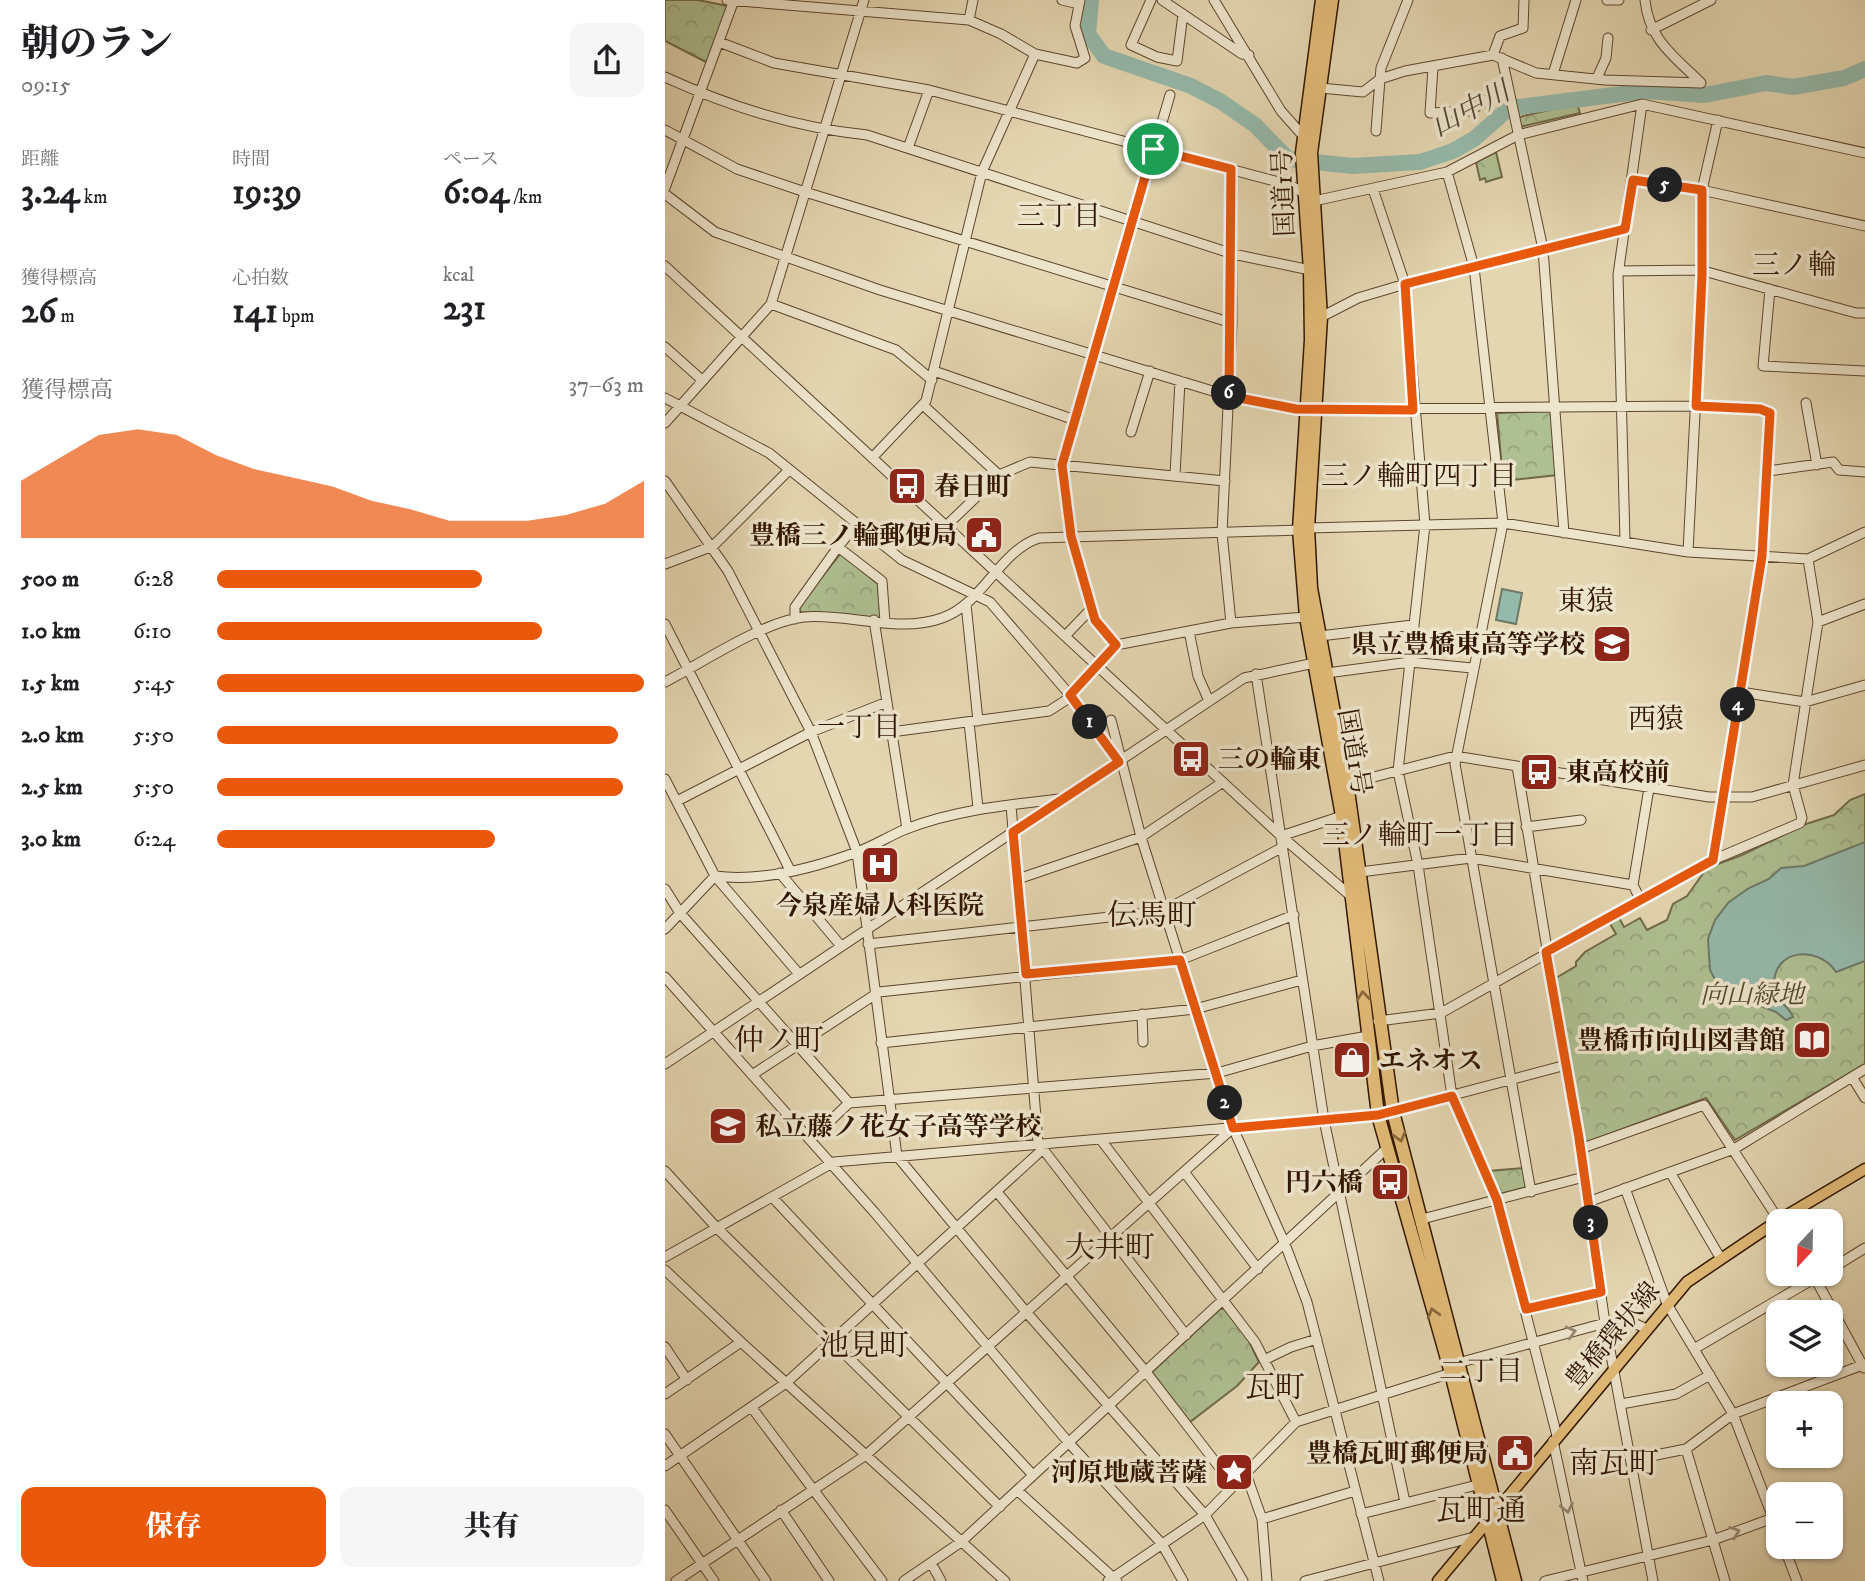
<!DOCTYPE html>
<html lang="ja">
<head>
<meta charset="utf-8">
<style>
	:root { --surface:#fff; --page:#f6f6f6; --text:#202124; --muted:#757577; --accent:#ea580c }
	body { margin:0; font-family:"IM FELL DW Pica","Noto Serif JP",serif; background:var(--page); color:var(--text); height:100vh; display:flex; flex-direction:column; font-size:26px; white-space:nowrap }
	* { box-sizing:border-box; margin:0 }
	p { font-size:23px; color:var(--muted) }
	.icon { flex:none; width:38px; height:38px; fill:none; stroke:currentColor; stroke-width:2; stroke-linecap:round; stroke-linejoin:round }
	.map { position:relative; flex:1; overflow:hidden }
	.panel { display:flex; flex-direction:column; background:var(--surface); width:665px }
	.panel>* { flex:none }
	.needle { width:46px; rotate:202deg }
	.controls { position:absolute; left:1101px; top:1209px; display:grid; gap:14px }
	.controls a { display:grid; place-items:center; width:77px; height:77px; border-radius:14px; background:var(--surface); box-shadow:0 2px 5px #0004; font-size:35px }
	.pin { position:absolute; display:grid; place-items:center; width:60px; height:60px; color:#fff; margin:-30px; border:4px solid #fff; border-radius:50%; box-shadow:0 2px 7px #0007 }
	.km { position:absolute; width:35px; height:35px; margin:-18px; border-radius:50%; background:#222; color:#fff; font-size:19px; line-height:35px; text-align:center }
	.round { display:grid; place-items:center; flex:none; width:74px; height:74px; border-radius:14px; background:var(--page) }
	.headline { display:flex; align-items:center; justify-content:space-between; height:119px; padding:0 21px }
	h1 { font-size:38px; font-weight:800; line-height:52px }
	.stats { display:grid; grid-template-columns:repeat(3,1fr); gap:10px; height:119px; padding:7px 21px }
	.stats div { display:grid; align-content:center }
	.stats b { font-size:35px; font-weight:800 }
	.stats small { font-size:19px; font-weight:400 }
	.stats p { font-size:19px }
	.chart { height:196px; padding:14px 21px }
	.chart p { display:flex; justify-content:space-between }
	.chart svg { width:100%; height:126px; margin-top:7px; fill:var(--accent); opacity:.7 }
	.cta { display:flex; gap:14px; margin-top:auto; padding:14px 21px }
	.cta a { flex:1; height:80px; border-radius:14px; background:var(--accent); color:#fff; font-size:28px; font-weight:800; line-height:80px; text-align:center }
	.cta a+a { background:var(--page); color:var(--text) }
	ul { padding:0 21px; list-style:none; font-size:23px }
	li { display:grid; grid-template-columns:112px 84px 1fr; align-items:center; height:52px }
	li i { height:18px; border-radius:9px; background:var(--accent) }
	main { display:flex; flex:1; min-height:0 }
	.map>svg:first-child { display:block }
</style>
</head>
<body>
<main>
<section class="panel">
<div class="headline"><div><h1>朝のラン</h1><p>09:15</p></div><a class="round"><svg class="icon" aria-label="share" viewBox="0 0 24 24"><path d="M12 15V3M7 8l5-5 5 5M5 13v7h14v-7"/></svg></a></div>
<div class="stats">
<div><p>距離</p><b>3.24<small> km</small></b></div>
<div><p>時間</p><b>19:39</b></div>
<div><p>ペース</p><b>6:04<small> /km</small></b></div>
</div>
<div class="stats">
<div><p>獲得標高</p><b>26<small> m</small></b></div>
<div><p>心拍数</p><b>141<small> bpm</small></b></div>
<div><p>kcal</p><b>231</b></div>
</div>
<div class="chart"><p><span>獲得標高</span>37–63 m</p>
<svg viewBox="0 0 160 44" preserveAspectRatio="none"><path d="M0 44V24L10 16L20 8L30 6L40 8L50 15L60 20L70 23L80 26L90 31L100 34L110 38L120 38L130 38L140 36L150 32L160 24V44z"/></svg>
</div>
<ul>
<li><b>500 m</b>6:28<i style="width:62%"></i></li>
<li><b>1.0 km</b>6:10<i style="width:76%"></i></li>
<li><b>1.5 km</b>5:45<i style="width:100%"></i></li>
<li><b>2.0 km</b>5:50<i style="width:94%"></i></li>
<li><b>2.5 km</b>5:50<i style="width:95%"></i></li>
<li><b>3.0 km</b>6:24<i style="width:65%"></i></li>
</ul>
<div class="cta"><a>保存</a><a>共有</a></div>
</section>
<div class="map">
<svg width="1200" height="1581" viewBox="0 0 1200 1581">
	<defs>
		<pattern id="park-crowns" width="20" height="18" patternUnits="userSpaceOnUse" patternTransform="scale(1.75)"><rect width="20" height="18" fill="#aebf91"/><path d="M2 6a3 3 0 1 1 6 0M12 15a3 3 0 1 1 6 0" fill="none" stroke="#96a37b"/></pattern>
	</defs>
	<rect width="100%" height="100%" fill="#e4d6b1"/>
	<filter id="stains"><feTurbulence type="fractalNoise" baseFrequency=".00286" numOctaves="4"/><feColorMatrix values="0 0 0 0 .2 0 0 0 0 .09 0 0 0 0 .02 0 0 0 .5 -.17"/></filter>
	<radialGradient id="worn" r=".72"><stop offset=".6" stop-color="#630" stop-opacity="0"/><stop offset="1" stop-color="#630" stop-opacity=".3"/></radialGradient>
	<path fill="url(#park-crowns)" stroke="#706a48" stroke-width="2" d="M0 0H33L63 6 43 63 0 41Z
		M912 104 915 113 855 127 853 118 858 116Z
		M831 152 837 177 821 182 820 178 815 180 811 162Z
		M884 411 888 413 892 475 838 481 832 413Z
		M176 553 214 585 217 618 135 612 134 606Z
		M1200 794V1064L1070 1140 1041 1098 920 1143 891 978 911 966V962L920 952 951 934 944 922 953 916 959 927 975 918 982 930 1002 920 1008 904 1022 896 1042 868 1077 855 1141 824 1169 815 1185 800Z
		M858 1168 861 1189 833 1194 824 1171Z
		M555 1309H560L584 1341 594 1362 572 1386 525 1422 487 1372Z"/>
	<path fill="#95b9ab" stroke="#6d7867" stroke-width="2" d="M837 589 857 593 851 624 831 620Z
		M1200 842V961L1171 972C1153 945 1108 948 1109 986 1110 1002 1124 1005 1128 1017L1121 1020 1111 1012 1056 991 1045 970 1043 939 1050 920 1064 902 1084 888 1104 879 1116 868 1139 866Z"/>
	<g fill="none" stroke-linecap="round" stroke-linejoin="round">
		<path stroke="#95b9ab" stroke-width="16" d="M426 0 423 34 439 56 526 86 555 101 590 125 623 159 687 166 755 162 788 151 809 139 842 110 853 107 981 91 1040 95 1101 83 1128 87 1179 78 1200 69"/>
		<g stroke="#5e462c" stroke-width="11">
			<path id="minor" d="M62 0 304 20 336 34 370 54 412 63 420 58 410 26 415 0
				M397 0 414 4
				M486 0 466 45 492 57 512 61 518 14
				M497 0 577 54 584 55
				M549 0 616 111 640 138
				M942 0H954
				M980 0C984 40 1009 56 1036 83
				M304 20 308 0
				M986 30 1046 0
				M54 42 109 63 264 90 625 185 637 192
				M828 55 835 36 858 28 859 0
				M837 58 878 249 899 533
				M768 67 765 113 805 111 843 86
				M888 74 911 0
				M0 77C63 106 133 128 202 135L568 254 645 270
				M932 78 941 58 943 38
				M655 88 698 92 715 79 716 68 743 0
				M0 130 72 169 140 192 567 323
				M711 131 715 79 740 71 828 55 871 73 940 80 1036 83
				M243 148 264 90
				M566 169 567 323 557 533 566 623
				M782 172 809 267 838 523 790 764 866 1192
				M968 180 1041 191 1200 226
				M0 188 69 0
				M708 189 740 284 760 525 733 771 753 865 787 1096 832 1200 892 1436
				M0 194 50 232 215 290 564 396 631 409 1031 406 1095 409 1105 413 1103 471
				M649 201 782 172 853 135 977 104 1200 153
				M0 266 616 836 687 897
				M954 271 1035 270 1191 313H1200
				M1105 289 1098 366 1200 371
				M106 304 231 350 267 380
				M656 317 693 298 740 284 960 229
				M0 347 37 380
				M269 371 410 420
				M0 398 104 453 237 560 325 602 405 695 451 757
				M1141 403 1152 465
				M258 405 334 475
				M0 423 106 304 199 0
				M466 432 485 371
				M207 458 261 401 317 172 370 54
				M510 475 515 381
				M0 481 63 571 146 732 192 852 232 1156 362 1313 540 1515 578 1581
				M281 526 334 475 365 462 560 481
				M643 528 838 523 1023 552 1143 559 1200 532
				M960 541 953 275 977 104
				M173 547 191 525
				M1023 552 1037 275V190L1053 120
				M0 564 48 546 124 470
				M301 604 313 721
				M427 608 430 620 451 645
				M130 619V607L173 547 217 581 220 622
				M209 620 242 829
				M1153 622 1200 604
				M0 624 125 870
				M524 631 533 676 544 701
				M401 635 427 608 406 536 397 465 505 95
				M655 636 748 625
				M662 673 745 662 807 668
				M591 674 659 1120 740 1502
				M0 682C37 663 99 621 139 617 184 613 233 634 277 618 318 604 334 551 374 538L634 530
				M1075 692 1140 702 1200 685
				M446 720 476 837 568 1128 620 1244 642 1302 714 1581
				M304 722 313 808
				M226 732 384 711 401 700 451 645 566 623 641 617
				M852 766 913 1138 940 1323 988 1581
				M0 779 50 876 134 974
				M678 785 790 756 1044 797H1087L1200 765
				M12 801 146 732 222 702
				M861 827 916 820
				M616 836 677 816
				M1048 860 1097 556 1103 471 1168 462 1174 470 1200 472
				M695 872 806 858 968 885
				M115 873 176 946
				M353 879 476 837 558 782
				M0 889 15 913 184 1103
				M975 899 968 885 984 788
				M0 929 50 876C96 882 149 868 192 852 209 846 224 836 241 829 290 810 342 805 394 799
				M203 944 498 911 618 847
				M0 977 210 1213 404 1443 497 1544 518 1581
				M477 1014 478 1042
				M713 1021 776 1013 1048 860 1135 823 1137 818 1128 785 1153 622 1143 559
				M216 1043 530 1009 637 980
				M0 1064 579 678 654 662
				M87 1075 214 992 515 960 629 915
				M1187 1077 1200 1098
				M145 1140 184 1103 552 1073 647 1046 703 1036
				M436 1140 590 1342 631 1422
				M378 1149 521 1335
				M915 1149 1039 1105 1115 1222
				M0 1171 51 1227 335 1507
				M1005 1172 1056 1259
				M520 1173 593 1269
				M960 1188 1002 1304 1068 1414 1113 1531
				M332 1192 481 1372 568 1485
				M108 1198 368 1475
				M923 1202 1069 1149 1200 1069
				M757 1219 919 1177
				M0 1257 169 1162 713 1115 901 1065
				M1166 1269 1200 1248
				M0 1270 76 1342 340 1581
				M861 1309 936 1292
				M0 1347 22 1380
				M1029 1349 1150 1278 1199 1368
				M599 1360 626 1347 652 1339
				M793 1363 940 1323 962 1320 982 1329
				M0 1394 76 1342
				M956 1404 1011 1394 1045 1375
				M87 1408 217 1581
				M0 1434 101 1581
				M888 1441 918 1581
				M1021 1449 1060 1581
				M966 1460 1021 1449 1068 1414 1200 1364
				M0 1466 121 1383 378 1149 373 1143 346 805
				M580 1471 597 1519 602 1581
				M353 1491 452 1581
				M0 1510 49 1581
				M116 1510 164 1581
				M696 1514 812 1485
				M597 1519 690 1491
				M1119 1547 1132 1581
				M266 1563 276 1581
				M11 1581 201 1455 568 1128
				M239 1581 296 1542 720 1150
				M443 1581 540 1515 631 1422 786 1373
				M640 1581 809 1537
				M880 1581 1048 1540 1108 1518"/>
		</g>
		<g stroke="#311600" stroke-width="13">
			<path id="major" d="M773 1581 1022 1282 1114 1220 1200 1169"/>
		</g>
		<g stroke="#311600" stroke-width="15">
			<path id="highway" d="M657 0 637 153 645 270 646 340 634 530 641 617 677 816 713 1115 786 1373 838 1581
				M667 0 646 153 656 317 643 528 646 588 682 783 728 1112 850 1581"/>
		</g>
		<use href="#minor" stroke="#ede4cc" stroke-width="9"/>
		<use href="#major" stroke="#e2bb78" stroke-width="10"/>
		<use href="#highway" stroke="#e2bb78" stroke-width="12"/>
	</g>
	<defs><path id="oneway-chevron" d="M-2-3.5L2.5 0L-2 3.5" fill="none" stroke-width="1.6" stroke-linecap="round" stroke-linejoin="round" transform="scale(1.75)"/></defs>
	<g stroke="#8a683c">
		<use href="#oneway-chevron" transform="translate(698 996) rotate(-96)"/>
		<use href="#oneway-chevron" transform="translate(735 1137) rotate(75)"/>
		<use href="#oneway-chevron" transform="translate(768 1313) rotate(-106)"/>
	</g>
	<g stroke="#988770">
		<use href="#oneway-chevron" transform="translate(906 1332) rotate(-15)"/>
		<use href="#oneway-chevron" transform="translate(902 1508) rotate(78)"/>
		<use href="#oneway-chevron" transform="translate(1070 1532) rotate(-20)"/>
	</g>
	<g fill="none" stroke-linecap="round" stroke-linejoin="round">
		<g stroke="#fff" stroke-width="14">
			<path id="route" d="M488 149 566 169 564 396 631 409 748 410 740 284 960 229 968 180 1037 190V275L1031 406 1095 409 1105 413 1097 556 1048 860 881 952 914 1138 936 1292 861 1309 832 1200 787 1096 713 1115 568 1128 515 960 361 974 348 832 454 762 405 695 451 645 430 620 406 536 397 465Z"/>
		</g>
		<use href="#route" stroke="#ea580c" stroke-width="9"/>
	</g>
	<defs>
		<g id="bus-square" transform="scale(2.0125)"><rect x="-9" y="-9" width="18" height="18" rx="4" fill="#8f2418" stroke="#ede4cc"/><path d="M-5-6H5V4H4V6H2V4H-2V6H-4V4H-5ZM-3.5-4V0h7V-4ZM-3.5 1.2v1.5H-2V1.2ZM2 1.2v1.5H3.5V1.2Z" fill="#fff"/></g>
		<g id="civic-square" transform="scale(2.0125)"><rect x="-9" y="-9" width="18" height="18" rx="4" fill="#8f2418" stroke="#ede4cc"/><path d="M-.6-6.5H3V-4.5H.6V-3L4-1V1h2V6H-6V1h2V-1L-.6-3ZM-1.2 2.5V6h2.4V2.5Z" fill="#fff"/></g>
		<g id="school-square" transform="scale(2.0125)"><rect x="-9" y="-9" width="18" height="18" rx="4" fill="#8f2418" stroke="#ede4cc"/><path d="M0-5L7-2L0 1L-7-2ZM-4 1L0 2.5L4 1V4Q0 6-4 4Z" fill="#fff"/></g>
		<g id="hospital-square" transform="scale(2.0125)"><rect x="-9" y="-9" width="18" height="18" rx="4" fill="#8f2418" stroke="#ede4cc"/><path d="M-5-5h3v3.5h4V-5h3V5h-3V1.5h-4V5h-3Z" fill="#fff"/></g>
		<g id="library-square" transform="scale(2.0125)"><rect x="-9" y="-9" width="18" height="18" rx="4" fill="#8f2418" stroke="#ede4cc"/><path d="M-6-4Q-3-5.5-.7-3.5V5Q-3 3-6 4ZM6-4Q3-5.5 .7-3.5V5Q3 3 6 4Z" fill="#fff"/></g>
		<g id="shop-square" transform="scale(2.0125)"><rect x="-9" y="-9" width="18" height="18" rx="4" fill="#8f2418" stroke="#ede4cc"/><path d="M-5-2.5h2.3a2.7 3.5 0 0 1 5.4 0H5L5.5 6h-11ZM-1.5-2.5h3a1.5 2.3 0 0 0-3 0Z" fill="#fff"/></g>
		<g id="sight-square" transform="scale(2.0125)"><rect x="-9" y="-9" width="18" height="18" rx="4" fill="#8f2418" stroke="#ede4cc"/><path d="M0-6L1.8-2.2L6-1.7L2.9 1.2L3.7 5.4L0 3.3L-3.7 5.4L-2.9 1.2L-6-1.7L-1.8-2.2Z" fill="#fff"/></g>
	</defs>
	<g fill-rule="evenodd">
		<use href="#bus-square" x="242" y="486"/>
		<use href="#civic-square" x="319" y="535"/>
		<use href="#school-square" x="947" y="644"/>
		<use href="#bus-square" x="526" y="759"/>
		<use href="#bus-square" x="874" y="772"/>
		<use href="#hospital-square" x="215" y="865"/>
		<use href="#library-square" x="1147" y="1040"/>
		<use href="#shop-square" x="687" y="1060"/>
		<use href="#school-square" x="63" y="1126"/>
		<use href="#bus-square" x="725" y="1182"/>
		<use href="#civic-square" x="850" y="1453"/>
		<use href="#sight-square" x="569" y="1472"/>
	</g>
	<g text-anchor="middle" stroke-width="7" stroke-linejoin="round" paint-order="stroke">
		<g font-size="26" fill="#311600" stroke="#ede4cc">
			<text transform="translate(618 193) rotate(-92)" y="9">国道1号</text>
			<text transform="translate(690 752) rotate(80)" y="9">国道1号</text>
			<text transform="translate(947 1335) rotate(-50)" y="9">豊橋環状線</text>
		</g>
		<g font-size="26" font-weight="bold" fill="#311600" stroke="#ede4cc" text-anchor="end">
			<text x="269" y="495" text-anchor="start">春日町</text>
			<text x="292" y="544">豊橋三ノ輪郵便局</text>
			<text x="920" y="653">県立豊橋東高等学校</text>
			<text x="553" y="768" text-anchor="start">三の輪東</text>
			<text x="901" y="781" text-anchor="start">東高校前</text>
			<text x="215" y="914" text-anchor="middle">今泉産婦人科医院</text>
			<text x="1120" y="1049">豊橋市向山図書館</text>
			<text x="714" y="1069" text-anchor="start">エネオス</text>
			<text x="90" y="1135" text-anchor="start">私立藤ノ花女子高等学校</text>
			<text x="698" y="1191">円六橋</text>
			<text x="823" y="1462">豊橋瓦町郵便局</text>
			<text x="542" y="1481">河原地蔵菩薩</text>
		</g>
		<g font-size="26" font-style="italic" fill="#56492c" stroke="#ede4cc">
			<text x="1087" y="1003">向山緑地</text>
		</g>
		<g font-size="28" font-style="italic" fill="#4f4733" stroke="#ede4cc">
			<text transform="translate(805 108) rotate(-28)" y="10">山中川</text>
		</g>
		<g font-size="28" fill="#311600" stroke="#ede4cc">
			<text x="394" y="225">三丁目</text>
			<text x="1129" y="274">三ノ輪</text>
			<text x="754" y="485">三ノ輪町四丁目</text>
			<text x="921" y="610">東猿</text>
			<text x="991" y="728">西猿</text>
			<text x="194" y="736">一丁目</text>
			<text x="755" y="844">三ノ輪町一丁目</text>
			<text x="816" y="1380">二丁目</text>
		</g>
		<g font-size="30" fill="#311600" stroke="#ede4cc">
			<text x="487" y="925">伝馬町</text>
			<text x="114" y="1050">仲ノ町</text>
			<text x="445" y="1257">大井町</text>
			<text x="199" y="1355">池見町</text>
			<text x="610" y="1397">瓦町</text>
			<text x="949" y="1473">南瓦町</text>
			<text x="816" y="1520">瓦町通</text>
		</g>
	</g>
	<rect width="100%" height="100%" filter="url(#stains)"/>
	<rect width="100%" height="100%" fill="url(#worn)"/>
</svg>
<div class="controls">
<a><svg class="needle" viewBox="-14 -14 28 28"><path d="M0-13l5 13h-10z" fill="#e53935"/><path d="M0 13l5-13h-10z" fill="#757577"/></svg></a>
<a><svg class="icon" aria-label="layers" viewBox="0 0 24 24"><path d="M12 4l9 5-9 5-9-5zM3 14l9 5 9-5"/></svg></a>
<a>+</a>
<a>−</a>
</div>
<div class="pin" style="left:488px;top:149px;background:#1e9e55"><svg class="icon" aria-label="arrive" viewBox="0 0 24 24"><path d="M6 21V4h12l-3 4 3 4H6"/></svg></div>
<b class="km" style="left:425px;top:722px">1</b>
<b class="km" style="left:560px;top:1103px">2</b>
<b class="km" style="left:926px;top:1223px">3</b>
<b class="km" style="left:1073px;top:705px">4</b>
<b class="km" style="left:1000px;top:185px">5</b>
<b class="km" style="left:564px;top:393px">6</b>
</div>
</main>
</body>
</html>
